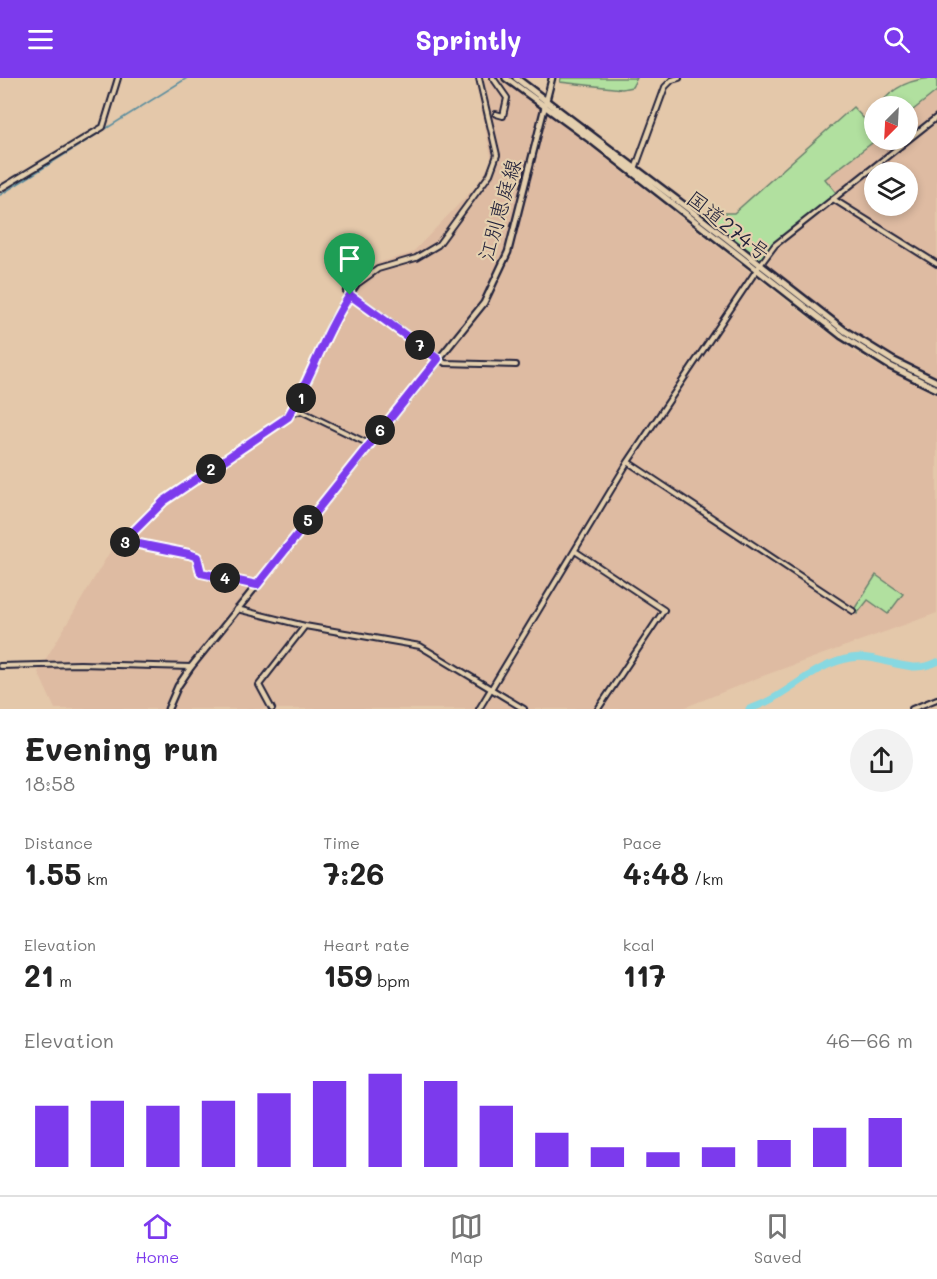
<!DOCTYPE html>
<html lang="en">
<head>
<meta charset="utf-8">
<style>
	:root { --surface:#fff; --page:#f2f2f2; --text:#222; --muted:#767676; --line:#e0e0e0; --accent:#7c3aed }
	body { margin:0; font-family:Mali,"Klee One",sans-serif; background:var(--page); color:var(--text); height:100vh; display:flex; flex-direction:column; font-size:22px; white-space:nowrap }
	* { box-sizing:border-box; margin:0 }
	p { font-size:20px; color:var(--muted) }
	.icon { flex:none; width:33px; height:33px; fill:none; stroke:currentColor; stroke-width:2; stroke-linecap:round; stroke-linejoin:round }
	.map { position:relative; height:631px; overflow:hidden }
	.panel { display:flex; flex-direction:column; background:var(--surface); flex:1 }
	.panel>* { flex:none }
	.needle { width:39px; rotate:204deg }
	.tools { position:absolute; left:864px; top:18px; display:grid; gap:12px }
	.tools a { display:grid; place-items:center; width:54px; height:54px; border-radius:50%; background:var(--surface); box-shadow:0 3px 9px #0003; font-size:30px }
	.pin { position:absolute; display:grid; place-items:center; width:51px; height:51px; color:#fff; margin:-62px -26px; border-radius:50% 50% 50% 0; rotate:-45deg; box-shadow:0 0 6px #0007 }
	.pin .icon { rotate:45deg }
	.km { position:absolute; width:30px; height:30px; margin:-15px; border-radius:50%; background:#222; color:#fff; font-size:16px; line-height:30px; text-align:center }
	.round { display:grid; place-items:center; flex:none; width:63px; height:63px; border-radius:32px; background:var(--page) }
	.head { display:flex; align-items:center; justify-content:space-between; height:102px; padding:0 24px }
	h1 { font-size:33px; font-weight:700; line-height:45px }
	.figures { display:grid; grid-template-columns:repeat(3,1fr); gap:9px; height:102px; padding:6px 24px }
	.figures div { display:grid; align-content:center }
	.figures b { font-size:30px; font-weight:700 }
	.figures small { font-size:16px; font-weight:400 }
	.figures p { font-size:16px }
	.chart { height:168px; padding:12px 24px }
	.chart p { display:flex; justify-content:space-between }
	.chart svg { width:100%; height:108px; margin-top:6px; stroke:var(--accent); stroke-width:6 }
	header { display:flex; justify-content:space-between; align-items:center; height:78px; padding:0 24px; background:var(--accent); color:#fff; font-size:27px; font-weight:700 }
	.menu { display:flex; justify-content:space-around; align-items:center; height:84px; border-top:2px solid var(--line); background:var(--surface); font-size:16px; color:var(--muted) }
	.menu a { display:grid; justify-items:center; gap:3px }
	.menu .on { color:var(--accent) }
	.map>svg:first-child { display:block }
</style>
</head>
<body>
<header><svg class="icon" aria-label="menu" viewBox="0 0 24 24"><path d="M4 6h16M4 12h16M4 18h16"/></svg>Sprintly<svg class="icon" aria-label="search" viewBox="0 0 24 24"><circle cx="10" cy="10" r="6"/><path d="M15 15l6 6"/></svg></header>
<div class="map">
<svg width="937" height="631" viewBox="0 0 937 631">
	<rect width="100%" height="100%" fill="#e4c8aa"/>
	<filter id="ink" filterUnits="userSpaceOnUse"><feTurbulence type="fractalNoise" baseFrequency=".0167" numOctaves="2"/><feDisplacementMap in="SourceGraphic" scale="12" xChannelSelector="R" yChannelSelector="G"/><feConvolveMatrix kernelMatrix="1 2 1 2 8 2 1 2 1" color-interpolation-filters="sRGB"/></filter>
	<g filter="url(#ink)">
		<path fill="#debba2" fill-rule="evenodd" d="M475 0H498L568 51 820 249 867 282 937 317V535L760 599 681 631H55L38 594 120 457 283 337 302 307 323 256 355 206 378 185 412 175 478 106 492 84Z
			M937 13V300L870 266 766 187 778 170 839 120 825 102 876 62H908V36ZM874 94H908V128H874Z"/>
		<path fill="#b1e09f" stroke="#6a816d" stroke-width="1.5" d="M561 0H637L632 9 622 11 560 4Z
			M937 0V13L908 36V28H879C893 8 913 0 937 0Z
			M853 29 868 45 874 35 876 62 825 101 838 117 775 167 760 187 694 135H734Z
			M876 497 903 516 888 536 868 522 857 536 853 533Z"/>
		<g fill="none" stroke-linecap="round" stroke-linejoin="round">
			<path stroke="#5f8f9f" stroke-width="1.5" d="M0 117 187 0"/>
			<path stroke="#87d8e1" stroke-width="7" d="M749 631C786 620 812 586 851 580 881 575 908 599 937 584"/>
			<g stroke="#22223b" stroke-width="8">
				<path id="minor" d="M493 0 507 20 503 38 496 36
					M635 91 665 9 672 2 679 0
					M0 111 103 49 118 0
					M833 121 937 186
					M346 213 445 285 516 287
					M291 336 301 333 369 366
					M628 384 853 533
					M575 473 664 532 598 631
					M257 507 201 495 197 479 189 476 124 463 164 423 288 339 300 321 333 243 357 206 378 191 416 180 438 167 490 96 497 77 479 0
					M237 531 305 548
					M0 588 80 586 191 589
					M272 631 259 607 305 548 420 568 524 631
					M479 631 628 384 760 187 775 167 937 39
					M912 631 937 621"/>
			</g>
			<g stroke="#22223b" stroke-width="9">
				<path id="major" d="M168 631 178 608 191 589 484 225 508 174 552 0"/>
			</g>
			<g stroke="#22223b" stroke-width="10">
				<path id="highway" d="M506 0 595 65 842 258 890 288 937 311
					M516 0 694 135 845 253 892 282 937 304"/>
			</g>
			<use href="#minor" stroke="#e4cfae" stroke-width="4"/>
			<use href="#major" stroke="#e4cfae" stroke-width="4.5"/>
			<use href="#highway" stroke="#e4cfae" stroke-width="5"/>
		</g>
	</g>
	<g fill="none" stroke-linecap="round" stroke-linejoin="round" filter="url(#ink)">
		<g stroke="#fff" stroke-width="12">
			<path id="route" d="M350 217 438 281 257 507 201 495 197 479 189 476 124 463 164 423 288 339C311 300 324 256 350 217Z"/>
		</g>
		<use href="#route" stroke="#7c3aed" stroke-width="8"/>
	</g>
	<g text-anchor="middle" stroke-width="4.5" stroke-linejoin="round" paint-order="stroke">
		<g font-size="21" fill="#22223b" stroke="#e4cfae">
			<text transform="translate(500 132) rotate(-74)" y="7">江別恵庭線</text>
			<text transform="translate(728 148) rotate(38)" y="7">国道274号</text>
		</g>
	</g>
</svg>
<div class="tools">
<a><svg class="needle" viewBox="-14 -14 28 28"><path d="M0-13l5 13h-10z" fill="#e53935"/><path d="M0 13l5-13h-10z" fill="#767676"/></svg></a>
<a><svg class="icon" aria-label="layers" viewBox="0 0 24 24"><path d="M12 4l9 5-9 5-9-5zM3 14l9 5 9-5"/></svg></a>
</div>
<div class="pin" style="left:350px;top:217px;background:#1e9e55"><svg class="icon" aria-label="arrive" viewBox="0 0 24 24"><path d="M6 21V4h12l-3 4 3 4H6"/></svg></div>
<b class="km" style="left:301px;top:320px">1</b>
<b class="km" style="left:211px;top:391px">2</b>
<b class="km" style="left:125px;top:464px">3</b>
<b class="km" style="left:225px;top:500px">4</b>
<b class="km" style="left:308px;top:442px">5</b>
<b class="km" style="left:380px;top:352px">6</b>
<b class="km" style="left:420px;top:267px">7</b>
</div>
<section class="panel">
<div class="head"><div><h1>Evening run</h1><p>18:58</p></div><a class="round"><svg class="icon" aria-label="share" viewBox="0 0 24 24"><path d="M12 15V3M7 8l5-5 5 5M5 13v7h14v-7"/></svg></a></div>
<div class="figures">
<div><p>Distance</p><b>1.55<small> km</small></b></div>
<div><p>Time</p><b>7:26</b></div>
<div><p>Pace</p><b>4:48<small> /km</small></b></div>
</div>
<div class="figures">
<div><p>Elevation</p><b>21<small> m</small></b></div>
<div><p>Heart rate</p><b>159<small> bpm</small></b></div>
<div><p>kcal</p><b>117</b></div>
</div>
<div class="chart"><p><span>Elevation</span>46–66 m</p>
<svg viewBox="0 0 160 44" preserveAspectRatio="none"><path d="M5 44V19M15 44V17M25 44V19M35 44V17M45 44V14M55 44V9M65 44V6M75 44V9M85 44V19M95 44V30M105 44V36M115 44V38M125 44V36M135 44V33M145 44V28M155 44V24"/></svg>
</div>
</section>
<nav class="menu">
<a class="on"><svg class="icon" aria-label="home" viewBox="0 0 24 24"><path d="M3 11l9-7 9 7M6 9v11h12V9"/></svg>Home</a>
<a><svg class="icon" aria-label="map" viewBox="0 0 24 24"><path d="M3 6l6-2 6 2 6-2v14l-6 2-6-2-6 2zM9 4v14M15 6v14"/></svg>Map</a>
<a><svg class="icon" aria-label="saved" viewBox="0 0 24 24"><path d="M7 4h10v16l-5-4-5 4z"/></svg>Saved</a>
</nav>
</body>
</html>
